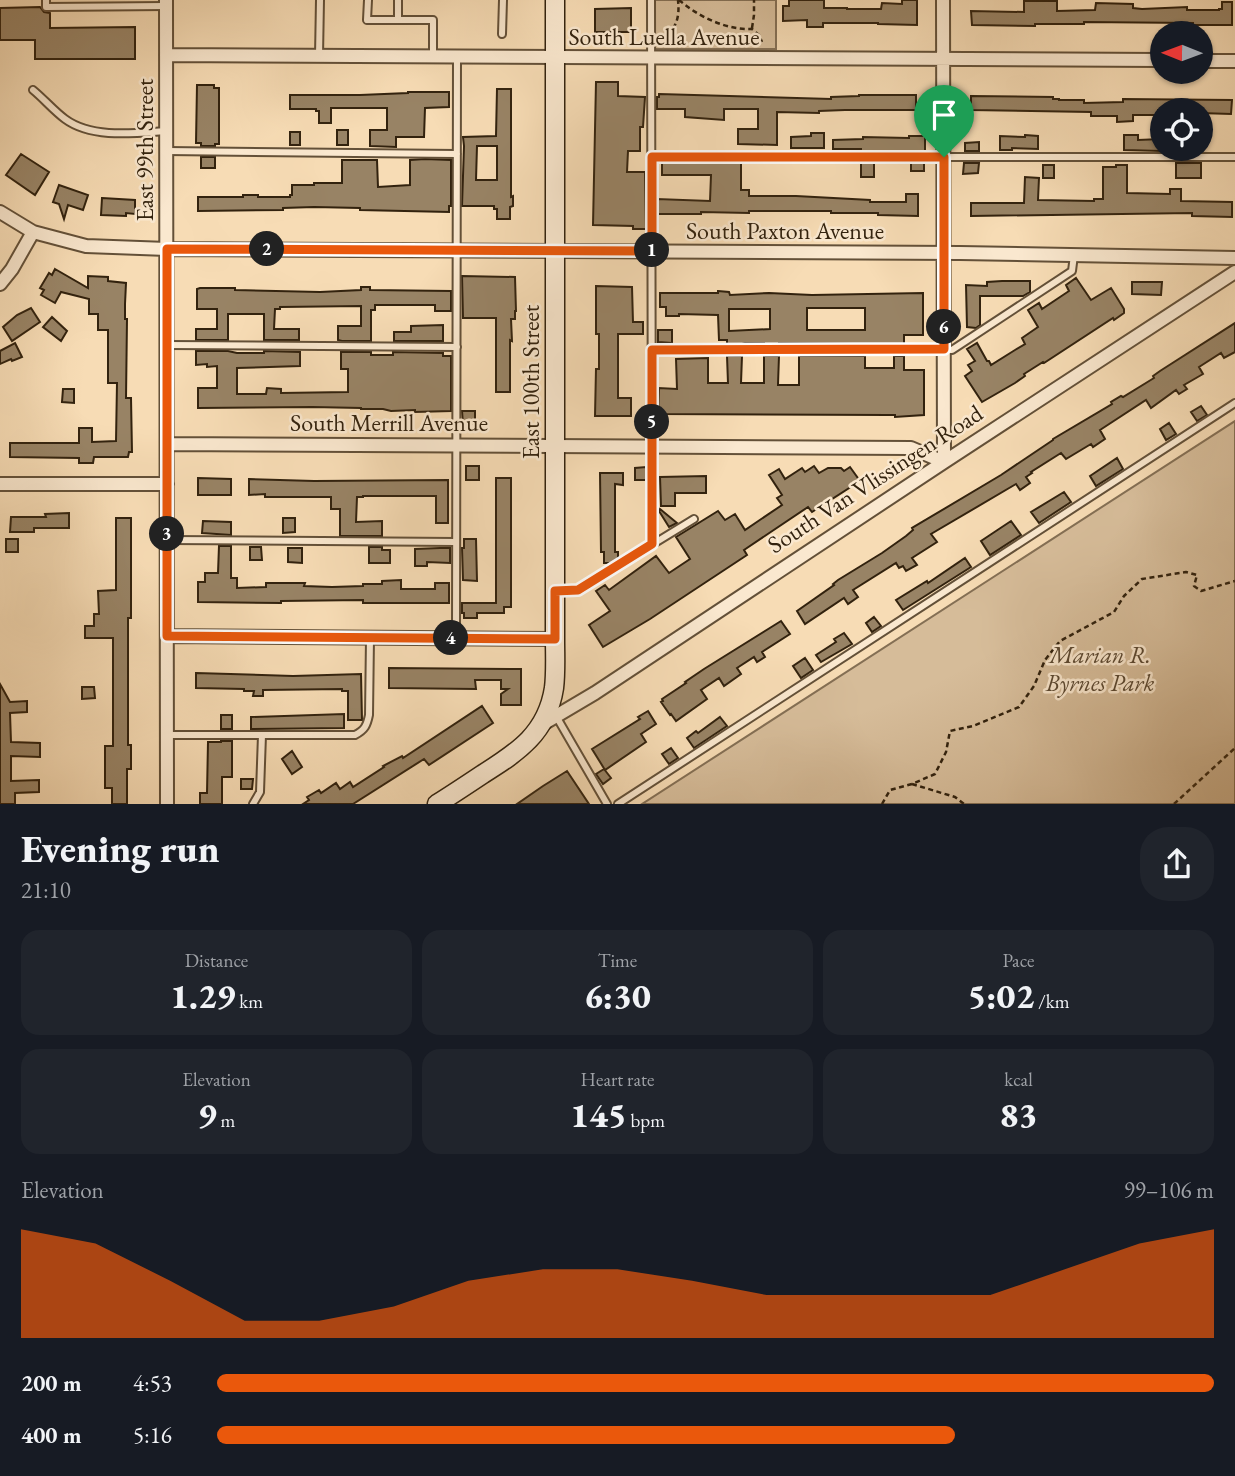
<!DOCTYPE html>
<html lang="en">
<head>
<meta charset="utf-8">
<style>
	:root { --surface:#171b24; --page:#20242c; --text:#f1f3f6; --muted:#9ea1a6; --accent:#ea580c }
	body { margin:0; font-family:"EB Garamond",serif; background:var(--page); color:var(--text); height:100vh; display:flex; flex-direction:column; font-size:26px; white-space:nowrap }
	* { box-sizing:border-box; margin:0 }
	p { font-size:23px; color:var(--muted) }
	.icon { flex:none; width:38px; height:38px; fill:none; stroke:currentColor; stroke-width:2; stroke-linecap:round; stroke-linejoin:round }
	.map { position:relative; height:804px; overflow:hidden }
	.drawer { display:flex; flex-direction:column; background:var(--surface); flex:1 }
	.drawer>* { flex:none }
	.needle { width:46px; rotate:271deg }
	.tools { position:absolute; left:1150px; top:21px; display:grid; gap:14px }
	.tools a { display:grid; place-items:center; width:63px; height:63px; border-radius:50%; background:var(--surface); box-shadow:0 2px 5px #0004; font-size:35px }
	.pin { position:absolute; display:grid; place-items:center; width:60px; height:60px; color:#fff; margin:-72px -30px; border-radius:50% 50% 50% 0; rotate:-45deg; box-shadow:0 0 7px #0007 }
	.pin .icon { rotate:45deg }
	.km { position:absolute; width:35px; height:35px; margin:-18px; border-radius:50%; background:#222; color:#fff; font-size:19px; line-height:35px; text-align:center }
	.round { display:grid; place-items:center; flex:none; width:74px; height:74px; border-radius:28px; background:var(--page) }
	.headline { display:flex; align-items:center; justify-content:space-between; height:119px; padding:0 21px }
	h1 { font-size:38px; font-weight:800; line-height:52px }
	.figures { display:grid; grid-template-columns:repeat(3,1fr); gap:10px; height:119px; padding:7px 21px }
	.figures div { display:grid; align-content:center; border-radius:18px; background:var(--page); text-align:center }
	.figures b { font-size:35px; font-weight:800 }
	.figures small { font-size:19px; font-weight:400 }
	.figures p { font-size:19px }
	.chart { height:196px; padding:14px 21px }
	.chart p { display:flex; justify-content:space-between }
	.chart svg { width:100%; height:126px; margin-top:7px; fill:var(--accent); opacity:.7 }
	ul { padding:0 21px; list-style:none; font-size:23px }
	li { display:grid; grid-template-columns:112px 84px 1fr; align-items:center; height:52px }
	li i { height:18px; border-radius:9px; background:var(--accent) }
	.map>svg:first-child { display:block }
</style>
</head>
<body>
<div class="map">
<svg width="1235" height="804" viewBox="0 0 1235 804">
	<rect width="100%" height="100%" fill="#f7dcb5"/>
	<filter id="stains"><feTurbulence type="fractalNoise" baseFrequency=".00286" numOctaves="4"/><feColorMatrix values="0 0 0 0 .2 0 0 0 0 .09 0 0 0 0 .02 0 0 0 .5 -.17"/></filter>
	<radialGradient id="worn" r=".72"><stop offset=".6" stop-color="#630" stop-opacity="0"/><stop offset="1" stop-color="#630" stop-opacity=".3"/></radialGradient>
	<path fill="#d6bc99" stroke="#846f54" stroke-width="2" d="M655 0H776V49H655Z
		M1235 421V804H642Z"/>
	<path fill="#988365" stroke="#32220e" stroke-width="2" fill-rule="evenodd" d="M789 0H824V8H847V9H881L882 3 902 4V0H917V25L878 24V23H823V27H807V20L783 21V6H789Z
		M1024 1H1057V11L1095 10 1096 3 1133 4V8L1142 9 1187 7V10H1219V9H1222V2H1232V25H1193V23L1084 22V24H1035V26L972 25 971 11 1024 12Z
		M40 7 44 12 50 13V28L135 27V59H35V40H0V8Z
		M631 8V32H595V9Z
		M596 82H618V96L645 97 643 127H640V151H628L627 172H645L646 229H633V226L593 225Z
		M197 85H214V88H219V144H215V146H201V143H196Z
		M497 89H511V197L513 196V206L510 207V219H497V209H494V206H462L464 146 463 137 496 136ZM477 146H497V180H476Z
		M408 92H449V107L425 108 424 137H396V147L370 146V130H387V108H331V123H319V111H316V109H290V95H360L408 93Z
		M659 94 831 99V97L859 96V95H916V110H845L819 111V113L777 112V145L738 144V129H758V109H724V120L685 117V109H657V97H659Z
		M971 96 1053 97V99H1059V100H1084V103L1123 102V99L1232 100 1231 114 1200 113V110H1158V115H1133V121L1117 122V116H1091V112L971 110Z
		M337 130H348V145H337Z
		M290 132H300V145H290Z
		M811 133H824V148H791V137L811 136Z
		M1025 135 1038 136V149L1012 148V150H1000V136L1025 137Z
		M1124 135H1138V140L1161 139V151L1124 150Z
		M909 136H925V151H861V149H833V140L863 139V137L909 138Z
		M979 142V151H965V143Z
		M21 154 49 172 35 195 6 175Z
		M201 157H215V168H201Z
		M425 159 451 160V206H449V212L360 210V208L314 207 283 208V210L198 211V197H243V195H258V197H290V195H292V185H314V183H342V160H377L378 187 410 185V160Z
		M662 163H741V190H749V196H796L870 200V202H906V194H918V216L878 215V213H831V211H749V213L701 212V214H657V199L710 201 711 175H662Z
		M861 163H874V177H861Z
		M911 163H924V171H911Z
		M964 163H979L978 173 963 174Z
		M1176 163H1201V178H1176Z
		M1043 165H1054V178H1043Z
		M1116 165H1127V193L1170 194V189H1181V201L1232 202V217L1192 216V213L971 216V203H1024L1025 177 1039 178 1038 200 1094 201V199H1103V167H1116Z
		M59 185 88 195 83 210 68 205 64 219 59 204 53 202Z
		M102 198 135 200V214L126 213V216L101 215Z
		M55 269 88 288V276L108 277V281L126 283 125 304V319H127L126 398H131L132 452H129L128 457H94L93 463H79V458L10 457V443H79V428H92V442L116 441 117 383H108V330H98V314H89V299L61 292 55 303 41 295 44 290 40 288 49 273 52 275Z
		M462 276 515 277 516 311H515V319H511L512 341 510 340V392H496V318H463Z
		M1076 278 1091 300 1111 288 1124 309V313L1114 320 1113 318 1044 363 1043 362 1024 374 1025 376 1015 383 982 402 965 376 972 371 968 365 975 361 967 349 977 343 987 361H989L991 365 1015 350 1025 344 1022 338 1038 327 1028 310 1039 303 1042 309 1069 291 1066 285Z
		M1002 281H1030V292L1023 296H980V325L976 328 967 327 966 285 987 286V282Z
		M1132 282H1162L1161 295 1132 294Z
		M596 286 632 287 633 322H643V334H618V398H631V416H595L596 369H599V334H596Z
		M361 287H370V290L451 291V311H435V305H375V310H371V341H342L338 340V326H361V306L280 307V309H275L274 329H299V340H264V314H228V340H196V329H217V309H197V289L200 288H235V290L320 292 361 290Z
		M718 291 729 292 730 295 769 293 812 295 923 293V335H904V344L779 343V344H764V343H745L742 344H727V340H719L718 315 679 314V316H666V307H660V293H718ZM807 308H865V330H807ZM729 309H770V329L729 331Z
		M31 308 40 322 12 341 3 327 17 315Z
		M52 317 67 331 61 341 43 327Z
		M1235 323V352L1224 358 1221 353 1199 367 1203 374 1184 385 1187 389 1179 394 1176 390 1151 408 1146 400 1100 430 1105 439 1093 447 1091 444 1066 459 1061 453 1031 472 1032 473 1026 477 1030 483 1020 490 1016 484 931 534 937 542 912 558 917 565 906 571 903 566 899 568 896 563 853 590 858 597 848 604 844 598 805 624 797 611 834 585 833 584 838 580 882 553 906 536 913 530 912 528 1001 475 1053 440V439L1112 404 1111 402 1121 396 1123 397 1154 378 1153 376 1160 371Z
		M443 325V341H394V332H411V326Z
		M658 330H672V343L658 342Z
		M15 343 22 357 12 361 11 359 0 364V351Z
		M196 351H228L237 353H264V351L300 352V366L237 368V394H266L267 388 281 389V393L348 392V369H341V352H371V355H393V352L443 353V356H451V411L415 412V410L391 411 383 409H361V408L312 407 198 408V388H217V366L207 367V364L196 365Z
		M727 356H742L741 383H764V356H779L778 385H799V356H865V368H894V356H904V370H924V415L895 417V415H888L658 414 659 388 677 389 676 359 708 358V383H728Z
		M63 389H74V403L62 402Z
		M1201 406 1207 415 1197 421 1191 412Z
		M462 411H475V424H463Z
		M1169 423 1176 434 1166 440 1160 429Z
		M1117 458 1123 469 1096 486 1090 476Z
		M466 466H479V480H466Z
		M814 466 819 473 828 468H841L844 471 850 467 860 481 812 512 808 507 744 550 747 555 650 619 603 647 589 625 610 611 596 591 605 585 609 590 656 556 669 573 690 559 676 537 718 511 725 520 735 514 745 530 782 505 777 498 782 495 769 475 779 469 785 479 802 468 805 472Z
		M646 467V480H635V468Z
		M600 473H623V485L615 484V552H618V559L611 563H604V552H601Z
		M706 476V493H675V506H661L660 477Z
		M198 478 231 479V495H198Z
		M496 478H511V607H504V613H477V618H464V613H462V603H496Z
		M249 479 314 481 448 480V523H436V496H363V497H357L356 522 382 521V536H340V509H331V497H265V494L249 495Z
		M1064 492 1071 502 1039 523 1031 512Z
		M660 509 677 523 669 527 659 511Z
		M69 513V528H34V532H10L11 517H46L45 514Z
		M116 518H131V618H128V745H131V769H127V804H112V788H105V746H113V638H85V626H94V614H99L98 591 116 590Z
		M283 518H295V532L283 533Z
		M203 521 231 522V535L202 533Z
		M1011 521 1021 535 990 555 981 541Z
		M6 539H18V552H6Z
		M464 539H476L477 581 463 580 462 548H464Z
		M219 546H231V578H237V588L266 587V583H305L304 586 332 587 363 586V584H382V581L401 580V589H435V583H449V603H363V600L281 601V603L198 602V582H205V573H218Z
		M250 547H261L262 560H250Z
		M369 547H382V550H390V563H369Z
		M288 548H302V563L288 562Z
		M440 548H450V563L427 562V566H415V549Z
		M965 558 971 567 903 610 896 600 927 581 928 583Z
		M874 617 881 626 872 632 866 623Z
		M781 621 790 634 762 652 765 657 757 662 754 657 737 668 741 674 724 686 719 678 701 690 707 699 676 721 671 714 670 715 661 702 663 701 662 699 686 683 685 682 704 669Z
		M844 633 852 644 821 662 816 655 836 642 834 639Z
		M805 658 813 670 801 678 793 666Z
		M389 668 521 669V705H501V694L508 689H501V680H475L476 689 389 688Z
		M196 673 293 676 361 674 362 720H348V691H342V689L263 690V696H253L254 691H244V689L196 688Z
		M0 684 10 702 27 701V712L10 713 11 742 40 743V757L11 756V781L39 780V792L15 793V804H0Z
		M82 687H94L95 698 82 699Z
		M482 706 493 723 429 765 424 759 353 804H303L309 800 307 797 319 790 321 793 336 783 340 789 350 782 353 787 384 767 383 766 402 756 403 758Z
		M648 711 656 724 641 734 646 742 605 770 592 749 640 719 638 717Z
		M344 714V728L251 729V717Z
		M221 715H232V729H221Z
		M720 717 727 726 694 748 687 738 696 731 698 733Z
		M221 741H232V777H222V804H200V793H207L208 742H221Z
		M671 748 678 758 669 764 662 754Z
		M292 751 302 767 292 774 282 759Z
		M604 769 611 778 603 784 596 774Z
		M567 771 589 804H517L543 786Z
		M241 779H253L252 789H241Z"/>
	<g fill="none" stroke-linecap="round" stroke-linejoin="round">
		<g stroke="#635038" stroke-width="10">
			<path id="lane" d="M46 0V7L166 6
				M368 0 367 20H433V57
				M651 0 652 544
				M398 20V0
				M502 34 503 0
				M319 56 320 0
				M33 90C44 99 54 111 65 119 92 139 136 133 166 131
				M166 151 457 154
				M652 157H1235
				M167 345 457 347
				M652 350H952L1072 271 1074 255
				M167 540 456 542
				M559 591 578 590 694 519
				M456 638 457 57
				M556 716 607 804
				M167 735H355C365 730 367 725 369 715L370 638
				M253 804 260 792 262 735
				M618 804 1235 403"/>
		</g>
		<g stroke="#635038" stroke-width="16">
			<path id="street" d="M166 0 167 804
				M166 55 1162 60
				M1200 61H1235
				M0 212 33 232
				M0 284 12 269 33 232 86 246 167 249 960 253 1235 258
				M167 444 911 448 944 462 943 0
				M0 484H167
				M167 636 555 639
				M541 725 595 693 944 462 1235 272"/>
		</g>
		<g stroke="#32220e" stroke-width="21">
			<path id="secondary" d="M437 804C453 794 468 784 483 774 518 752 547 733 554 688 556 672 555 655 555 639V0"/>
		</g>
		<path stroke="#32220e" stroke-width="2.5" stroke-dasharray="5 3.5" stroke-linecap="butt" d="M679 0C699 17 726 30 752 29L759 35 762 42
			M752 28 754 15V0
			M662 41C676 28 680 19 678 0
			M912 784 955 797 964 804
			M882 804 890 790 912 784 935 774 946 752 950 731 973 726 1019 707 1034 686 1045 660 1060 641 1114 612 1124 596 1142 579 1186 572 1197 575 1194 586 1201 591 1235 581
			M1174 804 1235 748"/>
		<use href="#lane" stroke="#fae8cf" stroke-width="6"/>
		<use href="#street" stroke="#fae8cf" stroke-width="12"/>
		<use href="#secondary" stroke="#fae8cf" stroke-width="18"/>
	</g>
	<g fill="none" stroke-linecap="round" stroke-linejoin="round">
		<g stroke="#fff" stroke-width="14">
			<path id="route" d="M652 157H944V349L652 350V544L578 590 555 591V639L167 636V249L652 251Z"/>
		</g>
		<use href="#route" stroke="#ea580c" stroke-width="9"/>
	</g>
	<g text-anchor="middle" stroke-width="5" stroke-linejoin="round" paint-order="stroke">
		<g font-size="24" fill="#32220e" stroke="#fae8cf">
			<text x="664" y="45">South Luella Avenue</text>
			<text transform="translate(145 150) rotate(-90)" y="8">East 99th Street</text>
			<text x="785" y="239">South Paxton Avenue</text>
			<text transform="translate(531 382) rotate(-90)" y="8">East 100th Street</text>
			<text x="389" y="431">South Merrill Avenue</text>
			<text transform="translate(875 479) rotate(-33)" y="8">South Van Vlissingen Road</text>
		</g>
		<g font-size="24" font-style="italic" fill="#5b4831" stroke="#fae8cf">
			<text x="1100" y="663">Marian R.<tspan x="1100" dy="28">Byrnes Park</tspan></text>
		</g>
	</g>
	<rect width="100%" height="100%" filter="url(#stains)"/>
	<rect width="100%" height="100%" fill="url(#worn)"/>
</svg>
<div class="tools">
<a><svg class="needle" viewBox="-14 -14 28 28"><path d="M0-13l5 13h-10z" fill="#e53935"/><path d="M0 13l5-13h-10z" fill="#9ea1a6"/></svg></a>
<a><svg class="icon" aria-label="locate" viewBox="0 0 24 24"><circle cx="12" cy="12" r="6"/><path d="M12 2v4M12 18v4M2 12h4M18 12h4"/></svg></a>
</div>
<div class="pin" style="left:944px;top:157px;background:#1e9e55"><svg class="icon" aria-label="arrive" viewBox="0 0 24 24"><path d="M6 21V4h12l-3 4 3 4H6"/></svg></div>
<b class="km" style="left:652px;top:250px">1</b>
<b class="km" style="left:267px;top:249px">2</b>
<b class="km" style="left:167px;top:534px">3</b>
<b class="km" style="left:451px;top:638px">4</b>
<b class="km" style="left:652px;top:422px">5</b>
<b class="km" style="left:944px;top:327px">6</b>
</div>
<section class="drawer">
<div class="headline"><div><h1>Evening run</h1><p>21:10</p></div><a class="round"><svg class="icon" aria-label="share" viewBox="0 0 24 24"><path d="M12 15V3M7 8l5-5 5 5M5 13v7h14v-7"/></svg></a></div>
<div class="figures">
<div><p>Distance</p><b>1.29<small> km</small></b></div>
<div><p>Time</p><b>6:30</b></div>
<div><p>Pace</p><b>5:02<small> /km</small></b></div>
</div>
<div class="figures">
<div><p>Elevation</p><b>9<small> m</small></b></div>
<div><p>Heart rate</p><b>145<small> bpm</small></b></div>
<div><p>kcal</p><b>83</b></div>
</div>
<div class="chart"><p><span>Elevation</span>99–106 m</p>
<svg viewBox="0 0 160 44" preserveAspectRatio="none"><path d="M0 44V6L10 11L20 24L30 38L40 38L50 33L60 24L70 20L80 20L90 24L100 29L110 29L120 29L130 29L140 20L150 11L160 6V44z"/></svg>
</div>
<ul>
<li><b>200 m</b>4:53<i style="width:100%"></i></li>
<li><b>400 m</b>5:16<i style="width:74%"></i></li>
</ul>
</section>
</body>
</html>
